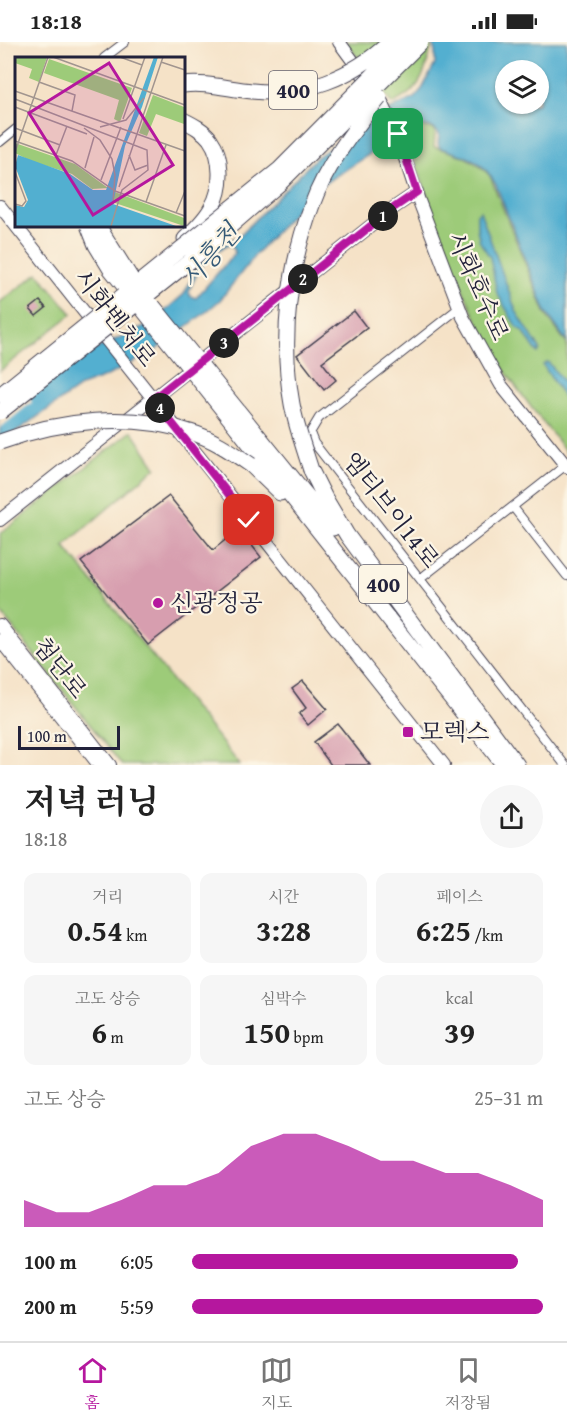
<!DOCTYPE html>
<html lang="ko">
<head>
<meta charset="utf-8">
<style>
	:root { --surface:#fff; --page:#f6f6f6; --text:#222; --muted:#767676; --line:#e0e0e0; --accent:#b5179e }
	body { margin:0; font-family:"Gentium Book Plus","Noto Serif KR",serif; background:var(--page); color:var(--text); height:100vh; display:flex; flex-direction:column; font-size:22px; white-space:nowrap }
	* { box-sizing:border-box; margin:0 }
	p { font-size:20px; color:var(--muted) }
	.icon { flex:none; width:33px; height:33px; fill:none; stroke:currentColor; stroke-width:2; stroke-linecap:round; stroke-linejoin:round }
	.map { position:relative; height:723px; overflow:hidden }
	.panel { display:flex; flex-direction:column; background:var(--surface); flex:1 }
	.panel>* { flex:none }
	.buttons { position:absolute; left:495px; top:18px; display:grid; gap:12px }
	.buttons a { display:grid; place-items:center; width:54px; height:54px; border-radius:50%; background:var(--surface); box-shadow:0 2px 4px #0004; font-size:30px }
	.scale { position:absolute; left:18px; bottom:15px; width:102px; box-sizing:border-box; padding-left:6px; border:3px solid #22223b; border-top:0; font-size:16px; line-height:21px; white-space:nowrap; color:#22223b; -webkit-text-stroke:4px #fcf5e5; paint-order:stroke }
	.pin { position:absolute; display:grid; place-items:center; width:51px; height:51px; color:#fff; margin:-26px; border-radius:12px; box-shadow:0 3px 9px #0006 }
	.km { position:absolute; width:30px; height:30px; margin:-15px; border-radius:50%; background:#222; color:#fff; font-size:16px; line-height:30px; text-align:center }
	.round { display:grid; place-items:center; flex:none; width:63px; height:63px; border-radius:32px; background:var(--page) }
	.summary { display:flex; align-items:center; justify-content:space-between; height:102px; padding:0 24px }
	h1 { font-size:33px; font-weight:700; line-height:45px }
	.figures { display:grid; grid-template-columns:repeat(3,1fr); gap:9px; height:102px; padding:6px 24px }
	.figures div { display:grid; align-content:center; border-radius:12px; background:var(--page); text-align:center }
	.figures b { font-size:30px; font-weight:700 }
	.figures small { font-size:16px; font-weight:400 }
	.figures p { font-size:16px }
	.chart { height:168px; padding:12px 24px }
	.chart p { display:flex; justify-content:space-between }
	.chart svg { width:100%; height:108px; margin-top:6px; fill:var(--accent); opacity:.7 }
	ul { padding:0 24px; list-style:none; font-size:20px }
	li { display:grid; grid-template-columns:96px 72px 1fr; align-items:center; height:45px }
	li i { height:15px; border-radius:8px; background:var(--accent) }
	.status { display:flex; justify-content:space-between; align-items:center; height:42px; padding:0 30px; background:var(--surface); direction:ltr }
	.status svg { height:16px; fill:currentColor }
	.tabs { display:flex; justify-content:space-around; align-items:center; height:84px; border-top:2px solid var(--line); background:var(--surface); font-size:16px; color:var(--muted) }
	.tabs a { display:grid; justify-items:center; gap:3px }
	.tabs .current { color:var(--accent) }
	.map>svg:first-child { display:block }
</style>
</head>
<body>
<div class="status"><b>18:18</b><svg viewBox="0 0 49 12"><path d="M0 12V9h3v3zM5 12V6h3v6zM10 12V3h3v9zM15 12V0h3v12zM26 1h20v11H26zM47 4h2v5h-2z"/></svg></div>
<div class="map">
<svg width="567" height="723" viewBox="0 0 567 723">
	<rect width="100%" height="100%" fill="#fcf5e5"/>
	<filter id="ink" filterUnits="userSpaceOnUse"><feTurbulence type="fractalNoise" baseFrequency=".0167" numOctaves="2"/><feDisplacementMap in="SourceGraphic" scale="12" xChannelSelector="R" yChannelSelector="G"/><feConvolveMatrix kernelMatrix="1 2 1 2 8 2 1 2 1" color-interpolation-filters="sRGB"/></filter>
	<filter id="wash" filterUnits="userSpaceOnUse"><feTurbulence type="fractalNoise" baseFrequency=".008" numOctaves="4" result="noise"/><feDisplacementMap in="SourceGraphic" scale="24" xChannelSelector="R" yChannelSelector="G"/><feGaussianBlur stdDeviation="1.35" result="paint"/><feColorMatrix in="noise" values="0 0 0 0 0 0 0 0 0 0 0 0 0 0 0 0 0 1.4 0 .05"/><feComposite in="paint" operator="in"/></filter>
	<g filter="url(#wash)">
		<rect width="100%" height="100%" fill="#f5e2c7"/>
		<path fill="#9dcb79" stroke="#60765a" stroke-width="1.5" d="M346 0H426L431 6C423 37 421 47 392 62Z
			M423 85 433 87 435 90 434 105C455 111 475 116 490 134L546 273 567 302V411C544 381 515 347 496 315 456 245 432 166 405 90Z
			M38 231 72 272 0 329V260Z
			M132 389 156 425 64 504 240 723H122L0 570V492Z"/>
		<path fill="#52afd0" stroke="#3a6886" stroke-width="1.5" fill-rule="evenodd" d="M432 0H567V300L546 270 496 143C481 115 467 115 440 106L438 102 439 92C423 69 399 101 382 104L314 148 256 212 220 258 206 270 153 310 105 335 83 343 0 401V370L53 327 151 281 184 252 202 216 212 208 239 194 317 115 371 77 414 56 422 47 435 22V10ZM506 28H538V62H506ZM227 203 233 204 235 211 196 256 190 254 189 249C200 224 202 218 227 203Z
			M480 169 516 269 540 307 538 311 524 291 516 284 497 251 490 215 480 200 477 187V172Z
			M548 320 567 344V361L543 323Z"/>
		<path fill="#f5e2c7" d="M29 356 32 360 0 386V366Z"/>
		<g id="blocks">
			<path fill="#d79eaf" d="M40 259 46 266 36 274 30 267Z
				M354 269 367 286 322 320 336 338 324 348 297 313Z
				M169 454 213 508 239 487 261 515 148 603 81 520Z
				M303 639 327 667 308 683 299 672 306 666 292 647Z
				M338 682 370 723H331L314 700Z"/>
		</g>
	</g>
	<g filter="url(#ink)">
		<use href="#blocks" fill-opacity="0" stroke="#423f50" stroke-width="1.5"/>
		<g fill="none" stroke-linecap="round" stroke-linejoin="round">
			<g stroke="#423f50" stroke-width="10">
				<path id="street" d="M104 16 125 0
					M0 100 16 87
					M459 266 319 376 310 391 314 401 565 723
					M513 465 567 534
					M420 537 566 423"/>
			</g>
			<g stroke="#423f50" stroke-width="14">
				<path id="secondary" d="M339 0 380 56 397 92 419 159 463 275 501 343 567 425
					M0 164 444 723
					M0 478 392 167 417 150
					M0 583 110 723
					M0 598 99 723"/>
			</g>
			<g stroke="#423f50" stroke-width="17">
				<path id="highway" d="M183 78C193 83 203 88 210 97 223 115 223 146 212 165 206 177 195 187 185 197
					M247 380 333 486
					M239 388 504 723
					M251 423 280 451
					M311 428 325 456 347 493 517 723"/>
			</g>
			<use href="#street" stroke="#fff" stroke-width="8"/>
			<use href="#secondary" stroke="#fff" stroke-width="12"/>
			<use href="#highway" stroke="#fff" stroke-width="15"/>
			<g stroke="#423f50" stroke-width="17" stroke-linecap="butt">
				<path id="highway-bridge" d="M183 43C206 40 229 47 252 49 303 55 353 35 390 0
					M88 183 96 203 110 226 239 388
					M99 183 103 192 132 238
					M153 264 247 380
					M0 353 280 127 406 0
					M0 370 190 219 280 141 421 0
					M0 400C59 378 130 370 190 390 212 396 232 410 251 423
					M311 428C304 406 296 384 292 362 280 297 289 224 312 163 326 124 354 87 380 55"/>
			</g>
			<use href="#highway-bridge" stroke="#fff" stroke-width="15"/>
		</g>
	</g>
	<g fill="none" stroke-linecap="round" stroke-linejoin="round" filter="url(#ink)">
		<g stroke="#fff" stroke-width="12">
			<path id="route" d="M249 478 153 357 392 167 417 150 398 92"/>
		</g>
		<use href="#route" stroke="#b5179e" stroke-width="8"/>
	</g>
	<g fill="#b5179e" stroke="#fcf5e5" stroke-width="2">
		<circle cx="158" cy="561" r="6"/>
		<rect x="402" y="684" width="12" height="12" rx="3"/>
	</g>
	<g text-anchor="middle" stroke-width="4.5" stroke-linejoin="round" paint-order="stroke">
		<g fill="#fcf5e5" stroke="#63616e" stroke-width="1.5">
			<rect x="269" y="29" width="48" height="38" rx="4.5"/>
			<rect x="359" y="523" width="48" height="38" rx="4.5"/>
		</g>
		<g font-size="22" font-weight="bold" fill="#22223b">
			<text x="293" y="56">400</text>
			<text x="383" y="550">400</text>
		</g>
		<g font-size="24" fill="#22223b" stroke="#fcf5e5">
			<text transform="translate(478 244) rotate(66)" y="8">시화호수로</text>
			<text transform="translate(115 276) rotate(52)" y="8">시화벤처로</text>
			<text transform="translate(391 468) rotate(52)" y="8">엠티브이14로</text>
			<text transform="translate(60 626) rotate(52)" y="8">첨단로</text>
		</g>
		<g font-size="24" fill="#22223b" stroke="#fcf5e5" text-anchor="start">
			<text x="170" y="569">신광정공</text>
			<text x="420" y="698">모렉스</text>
		</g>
		<g font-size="26" font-style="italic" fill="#355a77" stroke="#fcf5e5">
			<text transform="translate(210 214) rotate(-49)" y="9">시흥천</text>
		</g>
	</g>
	<g transform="translate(15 15)">
		<rect width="170" height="170" fill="#f5e2c7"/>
		<path d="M0 0H32L24 25 14 21 17 12 0 6ZM34 2 117 31 105 65 99 62 104 43 29 16ZM138 38 169 50V67L141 57 132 79 124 76ZM0 86 60 107 93 131 77 132 57 117 16 104 0 96ZM97 134 169 161V169L97 145Z" fill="#9dcb79"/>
		<path d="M139 0H143L127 50 110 89 98 147 161 169H0V148L9 150 13 143 0 109 3 98 55 117 78 133H91Z" fill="#52afd0"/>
		<path fill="none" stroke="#a1958f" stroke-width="1.5" d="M38 0 170 48M105 0 127 8M146 5 170 13M24 25 60 38 57 54M0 34 170 94M0 42 132 93 133 113 107 133 96 169M0 50 72 77M108 62 130 0M85 70 111 63 129 41M0 71 45 88M69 71 85 83 97 102 100 118 98 145M0 84 57 104 100 134 131 145M151 88 131 145 170 159M0 95 33 0M41 98 52 69M114 98 120 113 133 108M70 111 79 80M0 115 11 144 7 149 0 147M86 123 106 70M104 130 148 0M161 156 170 134"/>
		<path fill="#b5179e" fill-opacity="0.15" stroke="#b5179e" stroke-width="3" d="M94 6 158 108 78 158 14 56Z"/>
		<rect width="170" height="170" fill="none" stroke="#22223b" stroke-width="3"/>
	</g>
</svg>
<div class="buttons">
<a><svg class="icon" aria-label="layers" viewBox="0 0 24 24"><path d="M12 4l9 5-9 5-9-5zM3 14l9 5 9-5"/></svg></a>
</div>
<div class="scale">100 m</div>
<div class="pin" style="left:398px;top:92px;background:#1e9e55"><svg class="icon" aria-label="arrive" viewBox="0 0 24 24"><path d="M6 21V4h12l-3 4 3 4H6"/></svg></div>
<div class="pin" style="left:249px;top:478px;background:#d93025"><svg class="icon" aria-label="check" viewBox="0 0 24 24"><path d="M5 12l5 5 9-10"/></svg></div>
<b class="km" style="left:383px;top:174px">1</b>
<b class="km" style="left:303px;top:237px">2</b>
<b class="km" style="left:224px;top:301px">3</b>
<b class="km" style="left:160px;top:366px">4</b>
</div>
<section class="panel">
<div class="summary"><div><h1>저녁 러닝</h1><p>18:18</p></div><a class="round"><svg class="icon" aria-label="share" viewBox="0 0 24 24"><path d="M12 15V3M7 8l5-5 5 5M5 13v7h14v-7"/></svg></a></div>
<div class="figures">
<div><p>거리</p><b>0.54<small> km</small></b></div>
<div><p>시간</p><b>3:28</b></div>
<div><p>페이스</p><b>6:25<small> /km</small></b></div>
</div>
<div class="figures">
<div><p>고도 상승</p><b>6<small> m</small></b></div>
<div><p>심박수</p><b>150<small> bpm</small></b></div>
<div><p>kcal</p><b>39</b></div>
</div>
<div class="chart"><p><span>고도 상승</span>25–31 m</p>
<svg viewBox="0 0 160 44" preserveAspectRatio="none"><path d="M0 44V33L10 38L20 38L30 33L40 27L50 27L60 22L70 11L80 6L90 6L100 11L110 17L120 17L130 22L140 22L150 27L160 33V44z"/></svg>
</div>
<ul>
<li><b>100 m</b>6:05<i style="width:93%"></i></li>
<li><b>200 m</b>5:59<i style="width:100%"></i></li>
</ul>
</section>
<nav class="tabs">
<a class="current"><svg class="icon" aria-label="home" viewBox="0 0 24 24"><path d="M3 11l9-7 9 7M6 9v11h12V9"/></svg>홈</a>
<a><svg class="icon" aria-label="map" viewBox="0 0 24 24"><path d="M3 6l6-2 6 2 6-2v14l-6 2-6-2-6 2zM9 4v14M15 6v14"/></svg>지도</a>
<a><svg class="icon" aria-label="saved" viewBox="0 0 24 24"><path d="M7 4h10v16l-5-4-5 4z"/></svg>저장됨</a>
</nav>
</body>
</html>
